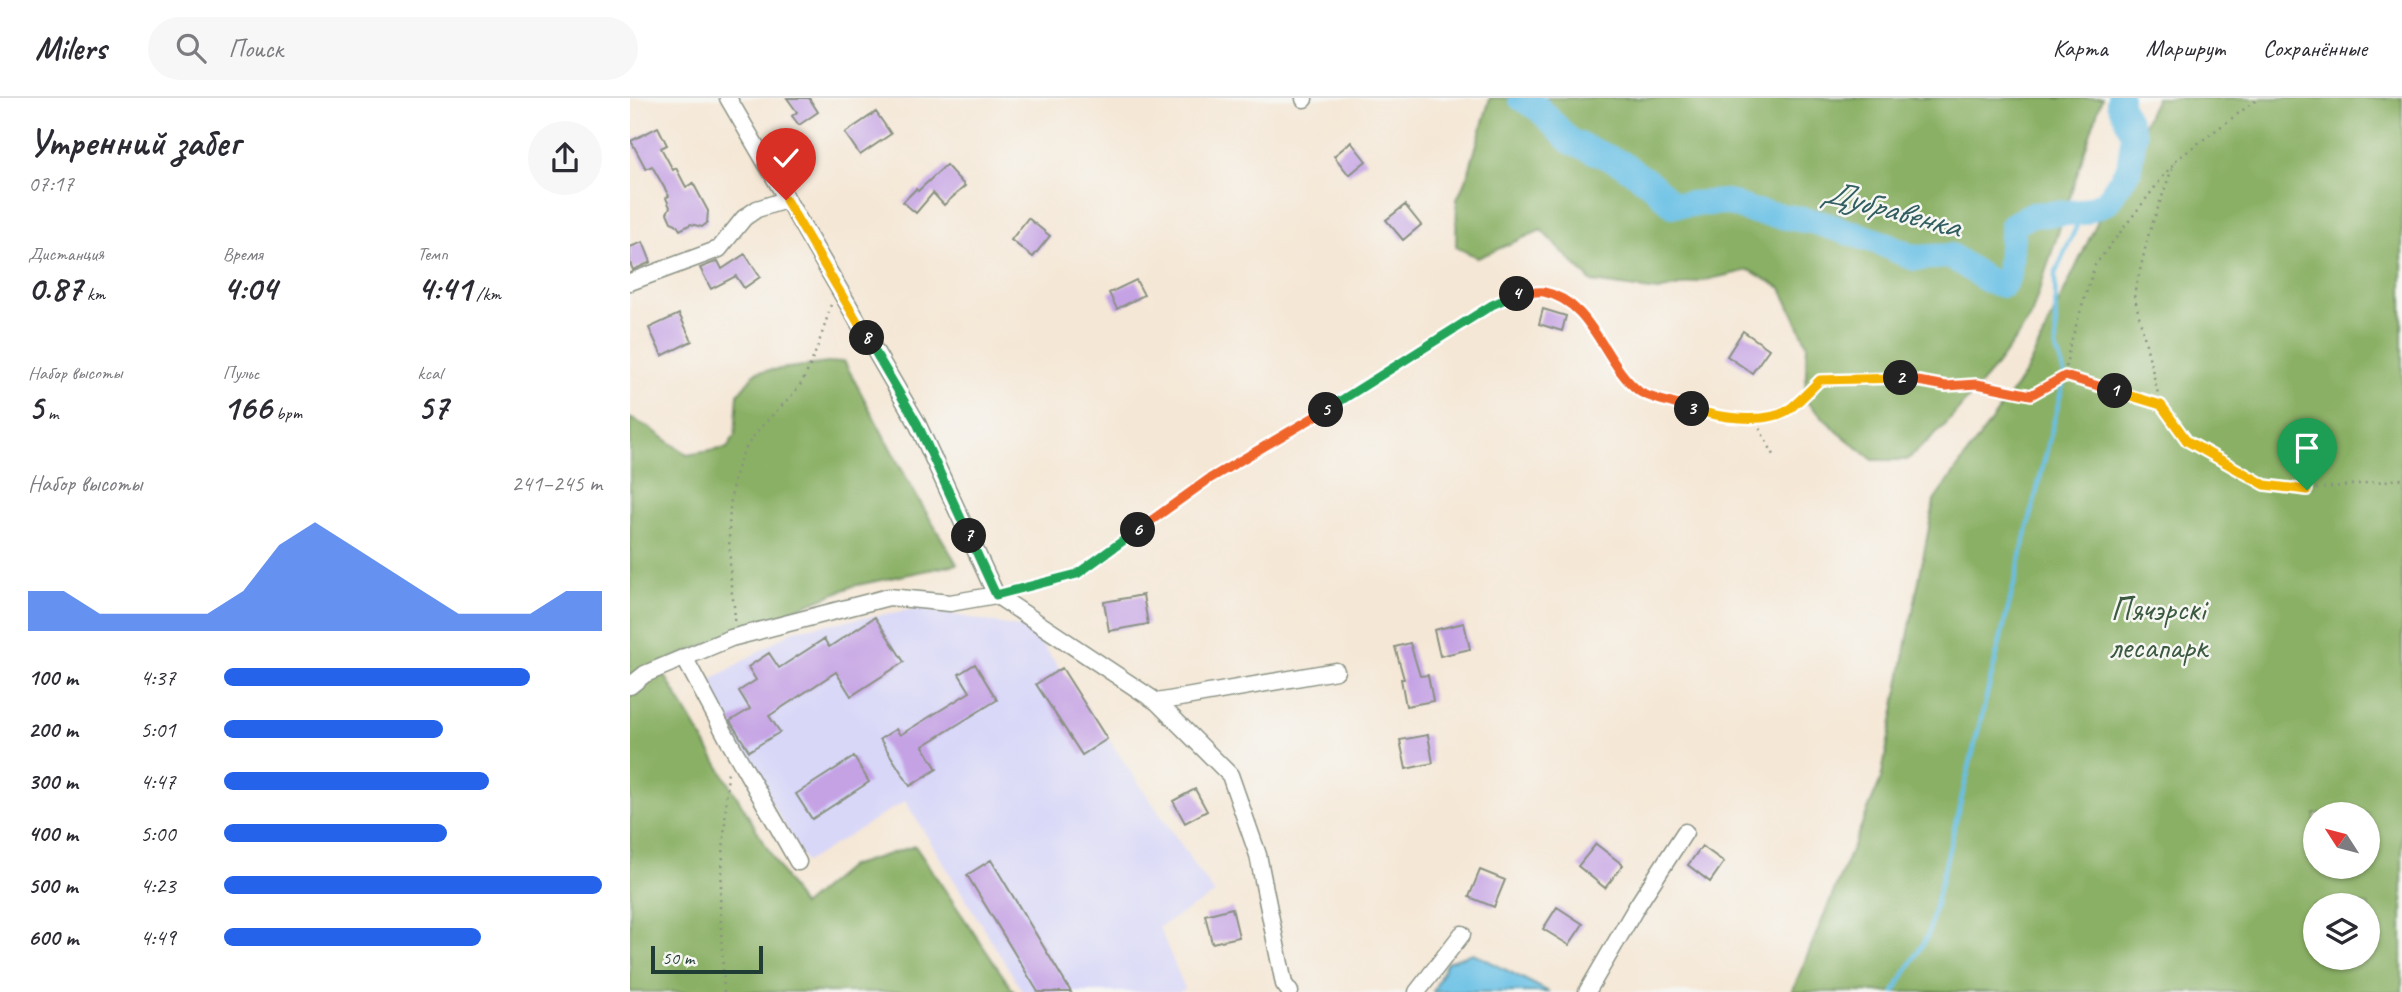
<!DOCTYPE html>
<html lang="ru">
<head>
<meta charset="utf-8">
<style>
	:root { --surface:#fff; --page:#f7f7f7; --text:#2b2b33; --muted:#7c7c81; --line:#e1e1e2; --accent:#2563eb }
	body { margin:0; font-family:Caveat,sans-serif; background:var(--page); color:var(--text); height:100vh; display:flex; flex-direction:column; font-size:26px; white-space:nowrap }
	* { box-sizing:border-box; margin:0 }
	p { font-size:23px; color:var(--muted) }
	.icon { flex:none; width:38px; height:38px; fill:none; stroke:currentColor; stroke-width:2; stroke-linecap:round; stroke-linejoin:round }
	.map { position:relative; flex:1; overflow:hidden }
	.details { display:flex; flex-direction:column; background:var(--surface); width:630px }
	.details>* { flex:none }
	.needle { width:46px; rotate:306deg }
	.fabs { position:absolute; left:1673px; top:704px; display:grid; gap:14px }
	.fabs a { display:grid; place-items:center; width:77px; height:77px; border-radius:50%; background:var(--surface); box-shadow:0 2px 5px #0004; font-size:35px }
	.scale { position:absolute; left:21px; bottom:18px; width:112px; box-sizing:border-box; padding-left:7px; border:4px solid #1f3d34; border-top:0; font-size:19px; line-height:24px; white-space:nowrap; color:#1f3d34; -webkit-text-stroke:5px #f6f6f2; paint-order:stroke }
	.pin { position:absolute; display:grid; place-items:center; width:60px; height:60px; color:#fff; margin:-72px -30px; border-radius:50% 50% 50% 0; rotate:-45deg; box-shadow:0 0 7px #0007 }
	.pin .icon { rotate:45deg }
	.km { position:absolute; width:35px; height:35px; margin:-18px; border-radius:50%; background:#222; color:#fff; font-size:19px; line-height:35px; text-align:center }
	.round { display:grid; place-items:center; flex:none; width:74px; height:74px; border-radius:37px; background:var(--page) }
	.overview { display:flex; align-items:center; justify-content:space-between; height:119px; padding:0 28px }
	h1 { font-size:38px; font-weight:700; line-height:52px }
	.stats { display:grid; grid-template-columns:repeat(3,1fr); gap:10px; height:119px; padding:7px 28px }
	.stats div { display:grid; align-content:center }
	.stats b { font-size:35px; font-weight:700 }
	.stats small { font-size:19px; font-weight:400 }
	.stats p { font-size:19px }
	.chart { height:196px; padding:14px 28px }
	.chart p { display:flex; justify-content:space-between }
	.chart svg { width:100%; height:126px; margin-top:7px; fill:var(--accent); opacity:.7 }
	ul { padding:0 28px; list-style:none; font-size:23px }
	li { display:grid; grid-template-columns:112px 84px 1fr; align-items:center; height:52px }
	li i { height:18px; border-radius:9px; background:var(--accent) }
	header { display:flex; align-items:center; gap:42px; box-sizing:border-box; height:98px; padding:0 35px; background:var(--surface); border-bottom:2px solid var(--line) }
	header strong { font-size:33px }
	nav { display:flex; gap:38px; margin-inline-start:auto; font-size:24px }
	.search { width:490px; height:63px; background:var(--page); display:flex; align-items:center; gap:18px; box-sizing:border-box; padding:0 24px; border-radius:38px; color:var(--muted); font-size:26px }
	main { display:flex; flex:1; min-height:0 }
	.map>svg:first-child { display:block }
</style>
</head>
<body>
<header>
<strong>Milers</strong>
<div class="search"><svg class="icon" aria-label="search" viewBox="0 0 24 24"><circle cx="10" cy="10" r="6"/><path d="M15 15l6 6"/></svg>Поиск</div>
<nav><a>Карта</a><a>Маршрут</a><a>Сохранённые</a></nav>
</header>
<main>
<section class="details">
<div class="overview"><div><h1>Утренний забег</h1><p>07:17</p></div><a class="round"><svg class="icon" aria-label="share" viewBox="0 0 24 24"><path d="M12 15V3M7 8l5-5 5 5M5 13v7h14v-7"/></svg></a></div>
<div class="stats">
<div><p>Дистанция</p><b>0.87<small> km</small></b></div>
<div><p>Время</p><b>4:04</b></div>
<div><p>Темп</p><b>4:41<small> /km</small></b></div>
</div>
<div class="stats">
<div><p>Набор высоты</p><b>5<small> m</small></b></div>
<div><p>Пульс</p><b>166<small> bpm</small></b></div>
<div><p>kcal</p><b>57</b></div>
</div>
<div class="chart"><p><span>Набор высоты</span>241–245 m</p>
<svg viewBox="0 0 160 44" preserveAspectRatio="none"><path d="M0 44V30L10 30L20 38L30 38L40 38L50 38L60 30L70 14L80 6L90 14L100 22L110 30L120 38L130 38L140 38L150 30L160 30V44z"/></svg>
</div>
<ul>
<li><b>100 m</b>4:37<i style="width:81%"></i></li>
<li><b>200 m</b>5:01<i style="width:58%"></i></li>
<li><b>300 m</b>4:47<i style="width:70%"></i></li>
<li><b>400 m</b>5:00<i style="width:59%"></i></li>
<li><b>500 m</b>4:23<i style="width:100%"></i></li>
<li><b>600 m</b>4:49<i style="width:68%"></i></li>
</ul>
</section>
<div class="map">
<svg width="1772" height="894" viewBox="0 0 1772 894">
	<rect width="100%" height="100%" fill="#f6f6f2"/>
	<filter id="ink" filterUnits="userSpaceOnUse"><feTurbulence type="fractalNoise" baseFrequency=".0143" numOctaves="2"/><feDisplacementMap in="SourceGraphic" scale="14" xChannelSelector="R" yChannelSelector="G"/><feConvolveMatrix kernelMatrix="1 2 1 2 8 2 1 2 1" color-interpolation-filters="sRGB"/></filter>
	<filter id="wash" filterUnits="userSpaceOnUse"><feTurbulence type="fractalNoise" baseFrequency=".00686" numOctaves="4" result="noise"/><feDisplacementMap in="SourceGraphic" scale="28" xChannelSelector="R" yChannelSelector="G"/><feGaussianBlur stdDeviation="1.57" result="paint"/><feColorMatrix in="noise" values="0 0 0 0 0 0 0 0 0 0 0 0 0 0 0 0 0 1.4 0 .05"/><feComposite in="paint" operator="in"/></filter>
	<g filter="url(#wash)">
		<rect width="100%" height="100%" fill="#f5e7d5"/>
		<path fill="#d8d7f8" d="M290 510 402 532 430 571 585 796 529 829 555 891 549 894H393L275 703 176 764 73 587 164 532Z"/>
		<path fill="#8ab065" stroke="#54764c" stroke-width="2" fill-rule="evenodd" d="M860 0H1472L1400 221 1363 272 1315 327 1277 362H1243L1208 334 1175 302 1177 246 1151 190 1119 172 1028 193 962 184 911 132 848 160 826 149 827 101 838 77Z
			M1526 0H1772V894H1162L1251 681 1304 403 1396 274ZM1685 716H1738V768H1685ZM1685 807H1738V859H1685Z
			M214 263 281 389 327 466 223 488 28 566 172 808 220 768 285 748 384 894H0V320L20 330 57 357 97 350 105 337 108 296 126 274Z"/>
		<path fill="#68c0e5" stroke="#447e8c" stroke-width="2" d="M843 855 919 894H803L817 864Z"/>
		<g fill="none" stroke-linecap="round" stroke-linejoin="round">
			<path stroke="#68c0e5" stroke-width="4.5" d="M1264 894 1298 837 1435 278 1426 250 1425 176 1453 114"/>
			<path stroke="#68c0e5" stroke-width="26" d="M891 0 909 11 940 43 991 65 1021 86 1043 107 1097 104 1122 113 1186 124 1246 143 1284 160 1321 158 1359 183 1373 187 1379 176 1383 127 1401 117 1453 114 1477 104 1499 71 1504 37 1489 4 1490 0"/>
		</g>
		<g id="blocks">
			<path fill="#c5a2e4" d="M157 0H179L188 14 169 27 162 18 167 14Z
				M246 14 261 36 230 57 215 35Z
				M28 29 37 47 31 50 43 72 46 70 56 89 63 85 78 113 77 125 72 129 61 126 50 132 46 126 41 124 37 115 40 109 36 100 39 98 22 68 16 71 1 43Z
				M721 44 736 63 719 77 704 58Z
				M316 67 335 88 314 107 303 95 286 115 273 104 286 91 288 93Z
				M775 107 791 127 773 142 756 122Z
				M398 120 420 138 403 159 381 142Z
				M13 144 21 164 3 172 0 165V149Z
				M115 156 130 179 114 190 106 178 81 191 70 170 88 163 92 171Z
				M506 182 514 197 487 211 479 195Z
				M913 211 936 218 932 233 909 226Z
				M49 216 62 243 32 258 19 230Z
				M1113 233 1139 251 1122 275 1097 258Z
				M513 497 518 526 479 533 474 504Z
				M245 519 274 564 221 598 206 574 139 618 150 634 119 653 100 623 120 611 109 593 126 582 118 569 139 555 149 570 194 541 199 549Z
				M834 525 840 551 810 558 804 532Z
				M780 545 790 578 798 577 803 603 776 608 771 581H774L765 549Z
				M345 566 367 602 293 648 307 671 280 688 250 641 266 631 270 637 340 594 329 576Z
				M432 570 477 641 452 657 406 586Z
				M798 637 803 665 776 671 770 642Z
				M224 659 239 684 182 721 166 696Z
				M565 691 577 713 555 725 543 703Z
				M966 746 993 767 975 790 948 768Z
				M1072 748 1094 764 1080 784 1058 767Z
				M361 762 441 894H408L337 777Z
				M850 772 875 782 864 809 839 799Z
				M927 809 953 826 939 847 913 831Z
				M602 810 609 839 582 845 575 817Z"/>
		</g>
	</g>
	<g filter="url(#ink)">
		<use href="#blocks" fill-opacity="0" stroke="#8a9284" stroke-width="2"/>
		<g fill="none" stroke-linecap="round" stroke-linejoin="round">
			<g stroke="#8a9284" stroke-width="19">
				<path id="minor" d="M98 0 287 325 366 497
					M674 0V1
					M0 184 89 151 114 120 127 111 156 102
					M366 497 527 604 600 677 628 757 654 886 660 894
					M54 559 100 645 168 764
					M0 588 15 576 101 540 259 499 320 505 366 497
					M527 604 706 573
					M787 894 832 836
					M957 894 1007 808 1055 734"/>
			</g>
			<path stroke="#8a9284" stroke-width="2.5" stroke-dasharray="2 5" stroke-linecap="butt" d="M1435 276 1439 250 1465 167 1546 62 1629 0
				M1531 308 1504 197 1519 135 1544 65
				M1124 321 1156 313 1190 282 1269 280 1316 288 1347 286 1401 297 1435 278 1531 308 1557 343 1635 387 1677 392 1772 381
				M386 492 447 476 579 381 709 305 862 207C952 161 957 249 1009 293 1015 297 1023 298 1029 300 1045 305 1060 312 1076 315 1091 319 1108 319 1124 321L1144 357
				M104 523C106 510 102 500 101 487 99 445 95 393 113 355 126 329 150 312 168 290 180 275 196 225 201 206
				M94 894 90 806 98 673"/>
			<use href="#minor" stroke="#fff" stroke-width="16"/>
		</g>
	</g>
	<g fill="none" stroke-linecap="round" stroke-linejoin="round" filter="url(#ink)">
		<g stroke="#fff" stroke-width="14">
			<path id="split-1" d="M1485 293 1531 307 1557 343 1635 387 1677 392"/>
		</g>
		<g stroke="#fff" stroke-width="14">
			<path id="split-2" d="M1271 280 1316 288 1347 286 1401 297 1435 278 1485 293"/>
		</g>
		<g stroke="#fff" stroke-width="14">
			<path id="split-3" d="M1062 311C1087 319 1135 327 1158 312 1169 304 1180 292 1190 282L1271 280"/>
		</g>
		<g stroke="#fff" stroke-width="14">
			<path id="split-4" d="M887 196C895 196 906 193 914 194 964 204 973 266 1010 294 1021 301 1048 306 1062 311"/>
		</g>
		<g stroke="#fff" stroke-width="14">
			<path id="split-5" d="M696 312 862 207 887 196"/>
		</g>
		<g stroke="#fff" stroke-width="14">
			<path id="split-6" d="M508 432 579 381 696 312"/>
		</g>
		<g stroke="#fff" stroke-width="14">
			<path id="split-7" d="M339 438 366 497 447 476 508 432"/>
		</g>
		<g stroke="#fff" stroke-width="14">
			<path id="split-8" d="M237 240 287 325 339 438"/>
		</g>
		<g stroke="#fff" stroke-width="14">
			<path id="split-9" d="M156 102 237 240"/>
		</g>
		<use href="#split-1" stroke="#f5b400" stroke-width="9"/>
		<use href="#split-2" stroke="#f0652b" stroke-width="9"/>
		<use href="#split-3" stroke="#f5b400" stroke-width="9"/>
		<use href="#split-4" stroke="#f0652b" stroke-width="9"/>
		<use href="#split-5" stroke="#22a559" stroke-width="9"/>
		<use href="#split-6" stroke="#f0652b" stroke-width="9"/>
		<use href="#split-7" stroke="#22a559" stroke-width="9"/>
		<use href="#split-8" stroke="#22a559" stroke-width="9"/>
		<use href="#split-9" stroke="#f5b400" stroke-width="9"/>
	</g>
	<g text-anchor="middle" stroke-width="5" stroke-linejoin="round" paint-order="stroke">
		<g font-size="33" fill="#3b5a41" stroke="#f6f6f2">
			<text x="1528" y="522">Пячэрскі<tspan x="1528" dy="38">лесапарк</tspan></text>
		</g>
		<g font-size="35" font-style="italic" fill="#315e60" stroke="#f6f6f2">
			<text transform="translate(1262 110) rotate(15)" y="12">Дубравенка</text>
		</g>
	</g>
</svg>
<div class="fabs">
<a><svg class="needle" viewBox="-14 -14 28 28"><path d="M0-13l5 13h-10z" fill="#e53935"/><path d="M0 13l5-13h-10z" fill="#7c7c81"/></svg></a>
<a><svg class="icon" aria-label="layers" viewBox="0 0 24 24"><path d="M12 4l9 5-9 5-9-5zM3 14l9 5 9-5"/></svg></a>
</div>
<div class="scale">50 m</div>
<div class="pin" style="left:1677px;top:392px;background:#1e9e55"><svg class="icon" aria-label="arrive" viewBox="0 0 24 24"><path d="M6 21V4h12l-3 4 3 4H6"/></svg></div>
<div class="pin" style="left:156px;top:102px;background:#d93025"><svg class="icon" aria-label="check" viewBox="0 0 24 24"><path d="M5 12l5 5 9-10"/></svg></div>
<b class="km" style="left:1485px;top:293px">1</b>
<b class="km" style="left:1271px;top:280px">2</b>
<b class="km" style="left:1062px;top:311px">3</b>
<b class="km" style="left:887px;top:196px">4</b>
<b class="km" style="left:696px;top:312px">5</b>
<b class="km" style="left:508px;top:432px">6</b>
<b class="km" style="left:339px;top:438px">7</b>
<b class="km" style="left:237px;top:240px">8</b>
</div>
</main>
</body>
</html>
